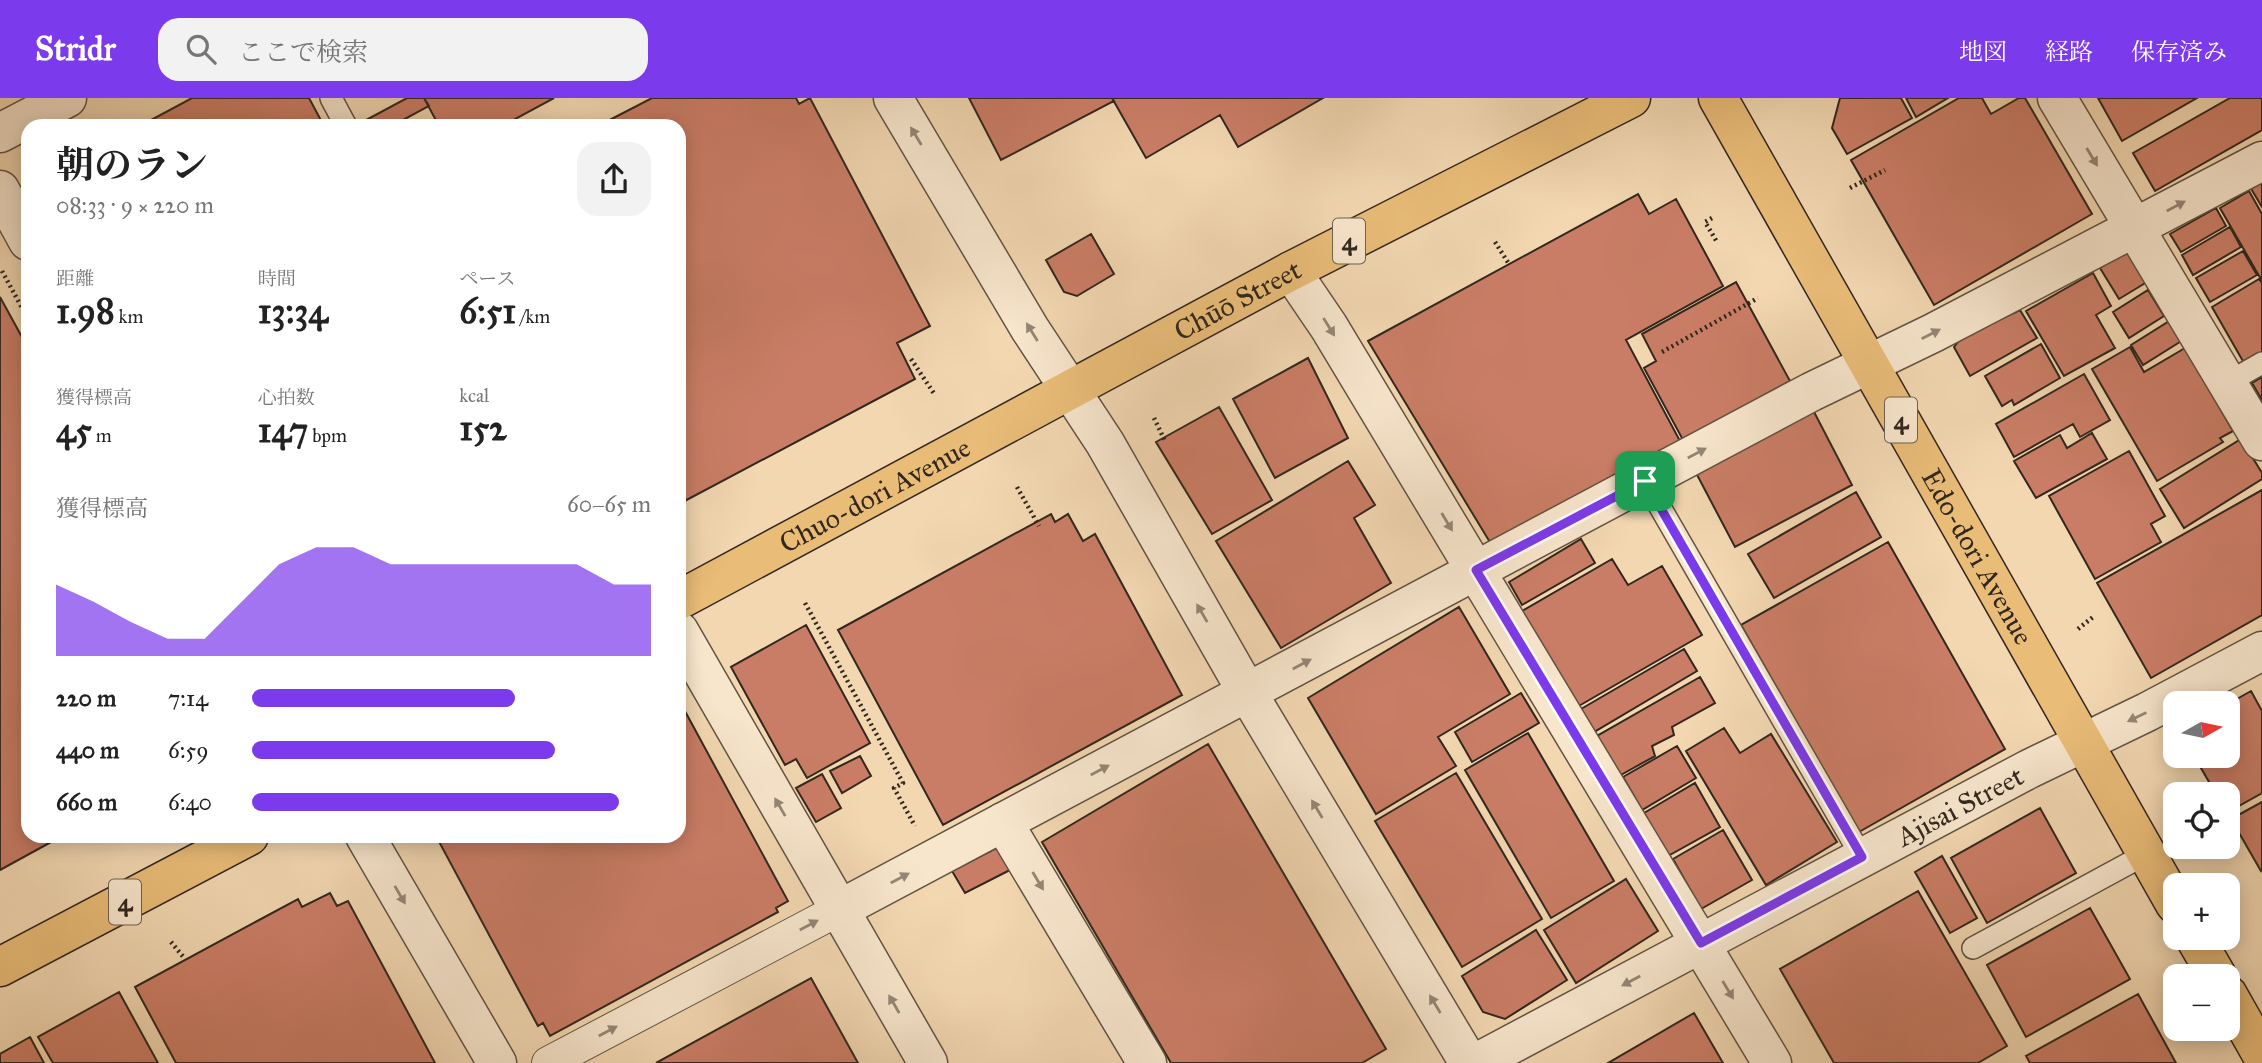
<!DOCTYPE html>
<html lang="ja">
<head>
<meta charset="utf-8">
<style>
	:root { --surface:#fff; --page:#f2f2f2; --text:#222; --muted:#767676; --accent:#7c3aed }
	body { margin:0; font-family:"IM FELL Great Primer","Noto Serif JP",serif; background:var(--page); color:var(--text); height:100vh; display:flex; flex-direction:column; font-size:26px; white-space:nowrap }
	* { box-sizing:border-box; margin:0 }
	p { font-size:23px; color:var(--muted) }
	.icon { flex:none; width:38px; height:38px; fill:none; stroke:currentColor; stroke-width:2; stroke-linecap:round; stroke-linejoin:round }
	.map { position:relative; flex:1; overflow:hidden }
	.panel { position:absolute; left:21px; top:21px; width:665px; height:724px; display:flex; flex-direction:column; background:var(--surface); border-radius:21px; box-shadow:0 4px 18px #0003 }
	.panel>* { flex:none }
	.needle { width:46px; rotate:81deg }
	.fabs { position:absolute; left:2163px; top:593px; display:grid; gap:14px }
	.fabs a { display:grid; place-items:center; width:77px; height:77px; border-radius:14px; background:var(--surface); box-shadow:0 4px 18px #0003; font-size:35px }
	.pin { position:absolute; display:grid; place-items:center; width:60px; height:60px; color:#fff; margin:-30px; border-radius:14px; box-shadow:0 4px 10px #0006 }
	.round { display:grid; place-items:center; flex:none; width:74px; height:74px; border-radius:21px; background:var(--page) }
	.overview { display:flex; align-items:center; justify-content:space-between; height:119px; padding:0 35px }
	h1 { font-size:38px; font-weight:700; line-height:52px }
	.metrics { display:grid; grid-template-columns:repeat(3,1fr); gap:10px; height:119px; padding:7px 35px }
	.metrics div { display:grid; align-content:center }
	.metrics b { font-size:35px; font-weight:700 }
	.metrics small { font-size:19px; font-weight:400 }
	.metrics p { font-size:19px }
	.chart { height:196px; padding:14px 35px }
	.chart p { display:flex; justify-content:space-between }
	.chart svg { width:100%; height:126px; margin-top:7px; fill:var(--accent); opacity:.7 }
	ul { padding:0 35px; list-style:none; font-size:23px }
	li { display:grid; grid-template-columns:112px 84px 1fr; align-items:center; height:52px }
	li i { height:18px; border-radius:9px; background:var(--accent) }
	header { display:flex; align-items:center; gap:42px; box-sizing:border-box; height:98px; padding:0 35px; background:var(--accent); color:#fff }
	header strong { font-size:33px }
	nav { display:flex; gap:38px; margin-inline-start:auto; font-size:24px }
	.search { width:490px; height:63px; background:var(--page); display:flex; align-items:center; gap:18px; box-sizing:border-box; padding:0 24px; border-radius:21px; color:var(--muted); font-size:26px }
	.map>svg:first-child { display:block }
</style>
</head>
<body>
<header>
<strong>Stridr</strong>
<div class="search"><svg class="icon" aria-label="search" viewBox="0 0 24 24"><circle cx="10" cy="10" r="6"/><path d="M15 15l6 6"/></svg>ここで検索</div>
<nav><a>地図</a><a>経路</a><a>保存済み</a></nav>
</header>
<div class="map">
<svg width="2262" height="965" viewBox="0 0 2262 965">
	<rect width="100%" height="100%" fill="#f2d7b1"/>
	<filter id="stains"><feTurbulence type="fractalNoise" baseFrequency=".00286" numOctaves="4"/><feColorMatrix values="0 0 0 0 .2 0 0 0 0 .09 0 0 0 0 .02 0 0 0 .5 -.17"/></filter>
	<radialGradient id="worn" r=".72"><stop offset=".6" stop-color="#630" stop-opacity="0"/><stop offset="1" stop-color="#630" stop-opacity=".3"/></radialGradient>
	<path fill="#ca7d66" stroke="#32271e" stroke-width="2" d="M192 0H309L324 28H140Z
		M407 0H424L429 8 392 28H355Z
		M424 0H554L502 28H439Z
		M652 0H796L799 6 810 0 930 228 897 245 915 281 679 406V28H598Z
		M969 0H1112L1114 3 1001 62Z
		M1112 0H1323L1238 49 1220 17 1146 60Z
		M1840 0H1901L1912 20 1847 56 1832 30Z
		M1906 0H1948L1916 19Z
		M1959 0H1982L1991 16 2019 0H2025L2092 116 1934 207 1851 62Z
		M2098 0H2197L2122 43Z
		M2230 0H2262V32L2155 93 2133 55Z
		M2262 83V109L2250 89Z
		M2249 93 2262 116V183L2220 110Z
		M1638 96 1649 116 1676 101 1723 188 1626 242 1680 343 1491 446 1368 243Z
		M2216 110 2226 128 2181 154 2170 136Z
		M2230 129 2241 149 2193 177 2182 157Z
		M1091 136 1114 176 1077 198 1064 194 1046 162Z
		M2127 153 2147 184 2119 201 2100 170Z
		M2243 153 2257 177 2210 204 2196 180Z
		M2093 175 2111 208 2096 217 2115 250 2064 278 2026 213Z
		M2259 181 2262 185V255L2244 265 2212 209Z
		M1736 184 1790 283 1683 342 1644 270 1656 263 1642 236Z
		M2148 192 2164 218 2129 240 2113 214Z
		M0 199 28 250V738H62L0 772Z
		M2020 212 2037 240 1970 278 1954 249 1962 239Z
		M2171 222 2183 242 2143 267 2131 247Z
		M2041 246 2060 280 2014 307 2012 302 2002 308 1985 278Z
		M2130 249 2144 274 2185 250 2233 333 2220 340 2223 344 2157 383 2092 271Z
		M1308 260 1348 340 1275 380 1233 301Z
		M2084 276 2110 322 2080 339 2073 326 2014 359 1996 326Z
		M2262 279V302L2252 285Z
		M1219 309 1272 402 1212 436 1156 344Z
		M1812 310 1852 387 1735 449 1695 373Z
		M2092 335 2107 361 2036 400 2014 363 2060 337 2067 350Z
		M2241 341 2262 375V381L2184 430 2160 391Z
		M2129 353 2165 418 2151 426 2161 444 2095 481 2049 398Z
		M1348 363 1375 407 1354 420 1391 485 1281 550 1216 443Z
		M2262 392V517L2151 580 2097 485Z
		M1856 394 1881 439 1774 500 1748 456Z
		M1051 416 1055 424 1068 416 1083 443 1095 436 1182 597 943 727 838 532Z
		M1581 441 1595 465 1522 507 1509 484Z
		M1888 444 2005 651 1859 734 1741 527Z
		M1612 461 1628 487 1662 468 1702 537 1577 609 1522 513Z
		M1459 509 1510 596 1438 639 1456 668 1376 716 1308 600Z
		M806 527 870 645 807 680 796 661 785 667 731 569Z
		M1684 551 1697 573 1594 634 1581 611Z
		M1700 579 1715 605 1672 629 1674 637 1652 648 1655 658 1619 678 1597 638Z
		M2251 593 2262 613V695L2228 714V696H2216L2194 658H2228V606Z
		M1521 595 1539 625 1472 664 1455 634Z
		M680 604 788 803 776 810 778 814 550 938 543 925 538 928 436 738H679Z
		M1724 630 1740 655 1771 636 1837 744 1766 787 1686 653Z
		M1528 635 1614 783 1551 820 1465 672Z
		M1208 646 1386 951 1362 965H1171L1042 744Z
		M1677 648 1696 680 1642 712 1623 679Z
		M860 658 871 678 842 695 830 673Z
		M1456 675 1542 821 1462 869 1375 723Z
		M822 676 841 710 816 724 796 690Z
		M1695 685 1720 729 1668 758 1644 715Z
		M2262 704V772L2261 773 2231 721Z
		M2040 710 2076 775 1987 825 1951 760Z
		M1723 732 1752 782 1701 811 1673 761Z
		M1002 747 1014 770 965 795 952 773Z
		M1942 758 1977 820 1950 835 1915 774Z
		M1626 781 1658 833 1576 885 1544 832Z
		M1918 793 2007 948 1978 965H1834L1780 871Z
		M330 795 337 808 348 803 435 965H176L135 889 298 801 302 809Z
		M2090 810 2130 881 2026 939 1987 867Z
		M1536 832 1567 882 1505 921 1483 914 1462 878Z
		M811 880 858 965H656Z
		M119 894 158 965H53L38 939Z
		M2138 896 2176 965H2030L2026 958Z
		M1694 915 1723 965H1608Z
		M30 939 44 965H0V956Z"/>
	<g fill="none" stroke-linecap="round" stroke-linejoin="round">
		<g stroke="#625343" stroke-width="24">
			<path id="service" d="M331 0 346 28
				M2227 285 2262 265
				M1645 383 1862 759
				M1973 850 2146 756"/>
		</g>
		<g stroke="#625343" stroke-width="34">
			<path id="pedestrian" d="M548 965 840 811"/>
		</g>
		<g stroke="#625343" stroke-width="41">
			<g id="minor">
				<path d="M893 0 1030 231 1105 345 1247 594 1469 965"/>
				<path d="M2057 0 2262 343"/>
				<path d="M0 35 67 0"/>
				<path d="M0 92 28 143"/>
				<path d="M1291 173 1329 229 1772 965"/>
				<path d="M679 533 928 965"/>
				<path d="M1003 724 1147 965"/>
				<path d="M365 738 497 965"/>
				<path d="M840 811 1811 294 1933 235 2262 63"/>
				<path id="s1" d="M1476 965 2029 671 2147 614 2262 553"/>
			</g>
		</g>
		<g stroke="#32271e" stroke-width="41">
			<g id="trunk">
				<path id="s2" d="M1718 0 2175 806"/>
				<path id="s3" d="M679 502 1291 173 1631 0"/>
				<path d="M2195 840 2217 878"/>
				<path d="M0 869 249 738"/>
				<path d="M2228 897 2262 957"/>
			</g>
		</g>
		<path stroke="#32271e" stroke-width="4.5" stroke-dasharray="2 3.5" stroke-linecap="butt" d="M1850 90 1885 72
			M1712 120 1705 124 1717 144
			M1495 144 1509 166
			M2 173 28 221
			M1662 254 1758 200
			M911 261 935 297
			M1154 320 1165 343
			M1017 389 1039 428
			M805 505 903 685 894 690 915 728
			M2078 531 2093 519
			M171 844 185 861"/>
		<use href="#service" stroke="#f7e5cc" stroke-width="21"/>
		<use href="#pedestrian" stroke="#f7e5cc" stroke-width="32"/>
		<use href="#minor" stroke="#f7e5cc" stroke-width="38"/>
		<use href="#trunk" stroke="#e9bc78" stroke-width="38"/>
	</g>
	<defs><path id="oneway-solid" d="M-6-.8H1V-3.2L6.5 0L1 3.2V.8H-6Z" transform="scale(1.75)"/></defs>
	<g fill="#948675">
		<use href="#oneway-solid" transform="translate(916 38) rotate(-121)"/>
		<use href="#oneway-solid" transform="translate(2092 59) rotate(59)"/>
		<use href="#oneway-solid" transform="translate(2176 108) rotate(-28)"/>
		<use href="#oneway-solid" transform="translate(1329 229) rotate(58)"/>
		<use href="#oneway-solid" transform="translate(1032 234) rotate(-122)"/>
		<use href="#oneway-solid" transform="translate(1931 236) rotate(-27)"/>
		<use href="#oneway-solid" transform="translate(1697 355) rotate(-28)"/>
		<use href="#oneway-solid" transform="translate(1447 424) rotate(59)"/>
		<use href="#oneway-solid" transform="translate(1202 515) rotate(-120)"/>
		<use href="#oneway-solid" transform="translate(1302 566) rotate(-28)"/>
		<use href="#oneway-solid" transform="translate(2137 619) rotate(154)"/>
		<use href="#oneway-solid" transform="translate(1100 672) rotate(-28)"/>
		<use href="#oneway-solid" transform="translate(780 709) rotate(-120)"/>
		<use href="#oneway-solid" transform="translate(1317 711) rotate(-121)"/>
		<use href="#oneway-solid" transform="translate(900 780) rotate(-28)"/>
		<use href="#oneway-solid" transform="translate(1038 783) rotate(59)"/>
		<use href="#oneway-solid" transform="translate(400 797) rotate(60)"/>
		<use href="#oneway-solid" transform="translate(809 827) rotate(-28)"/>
		<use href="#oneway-solid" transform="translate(1631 883) rotate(152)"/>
		<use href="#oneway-solid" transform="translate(1728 892) rotate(59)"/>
		<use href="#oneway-solid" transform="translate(894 906) rotate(-120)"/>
		<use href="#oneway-solid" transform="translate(1435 906) rotate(-121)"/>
		<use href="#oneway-solid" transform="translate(608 933) rotate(-28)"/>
	</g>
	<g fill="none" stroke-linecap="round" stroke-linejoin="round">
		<g stroke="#fff" stroke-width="14">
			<path id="route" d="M1645 383 1862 759 1701 845 1476 472Z"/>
		</g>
		<use href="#route" stroke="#7c3aed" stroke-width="9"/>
	</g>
	<g text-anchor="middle" stroke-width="5" stroke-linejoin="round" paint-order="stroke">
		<g fill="#f7e5cc" stroke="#6d6052" stroke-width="2">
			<rect x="1333" y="120.5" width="32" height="45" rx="5"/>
			<rect x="1885" y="299.5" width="32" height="45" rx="5"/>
			<rect x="109" y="781.5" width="32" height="45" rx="5"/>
		</g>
		<g font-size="26" font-weight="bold" fill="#32271e">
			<text x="1349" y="152">4</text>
			<text x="1901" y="331">4</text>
			<text x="125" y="813">4</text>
		</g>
		<g font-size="28" fill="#32271e" stroke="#f7e5cc">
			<text dy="10" stroke="none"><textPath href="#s3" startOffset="634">Chūō Street</textPath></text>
			<text dy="10" stroke="none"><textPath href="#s3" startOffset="222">Chuo-dori Avenue</textPath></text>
			<text dy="10" stroke="none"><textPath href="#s2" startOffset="527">Edo-dori Avenue</textPath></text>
			<text dy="10" stroke="none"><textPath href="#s1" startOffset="548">Ajisai Street</textPath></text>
		</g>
	</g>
	<rect width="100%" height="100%" filter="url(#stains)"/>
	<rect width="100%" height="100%" fill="url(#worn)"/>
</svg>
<div class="fabs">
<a><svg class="needle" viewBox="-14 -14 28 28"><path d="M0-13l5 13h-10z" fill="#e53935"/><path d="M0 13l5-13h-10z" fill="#767676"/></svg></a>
<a><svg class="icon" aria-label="locate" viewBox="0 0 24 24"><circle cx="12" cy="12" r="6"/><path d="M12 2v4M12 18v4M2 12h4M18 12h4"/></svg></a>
<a>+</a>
<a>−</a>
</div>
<div class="pin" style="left:1645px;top:383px;background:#1e9e55"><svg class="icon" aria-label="arrive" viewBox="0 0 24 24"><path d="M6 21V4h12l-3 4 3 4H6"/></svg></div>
<section class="panel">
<div class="overview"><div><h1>朝のラン</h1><p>08:33 · 9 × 220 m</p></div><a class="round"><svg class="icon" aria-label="share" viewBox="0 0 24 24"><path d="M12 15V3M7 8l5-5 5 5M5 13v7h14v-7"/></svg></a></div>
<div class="metrics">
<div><p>距離</p><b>1.98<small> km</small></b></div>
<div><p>時間</p><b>13:34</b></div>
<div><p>ペース</p><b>6:51<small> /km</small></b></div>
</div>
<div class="metrics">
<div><p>獲得標高</p><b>45<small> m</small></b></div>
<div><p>心拍数</p><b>147<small> bpm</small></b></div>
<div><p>kcal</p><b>152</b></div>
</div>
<div class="chart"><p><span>獲得標高</span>60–65 m</p>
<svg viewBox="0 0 160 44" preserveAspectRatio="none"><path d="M0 44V19L10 25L20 32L30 38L40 38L50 25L60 12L70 6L80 6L90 12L100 12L110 12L120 12L130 12L140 12L150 19L160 19V44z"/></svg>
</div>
<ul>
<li><b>220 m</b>7:14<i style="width:66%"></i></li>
<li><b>440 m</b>6:59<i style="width:76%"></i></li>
<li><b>660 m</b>6:40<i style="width:92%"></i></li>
</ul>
</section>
</div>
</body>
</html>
